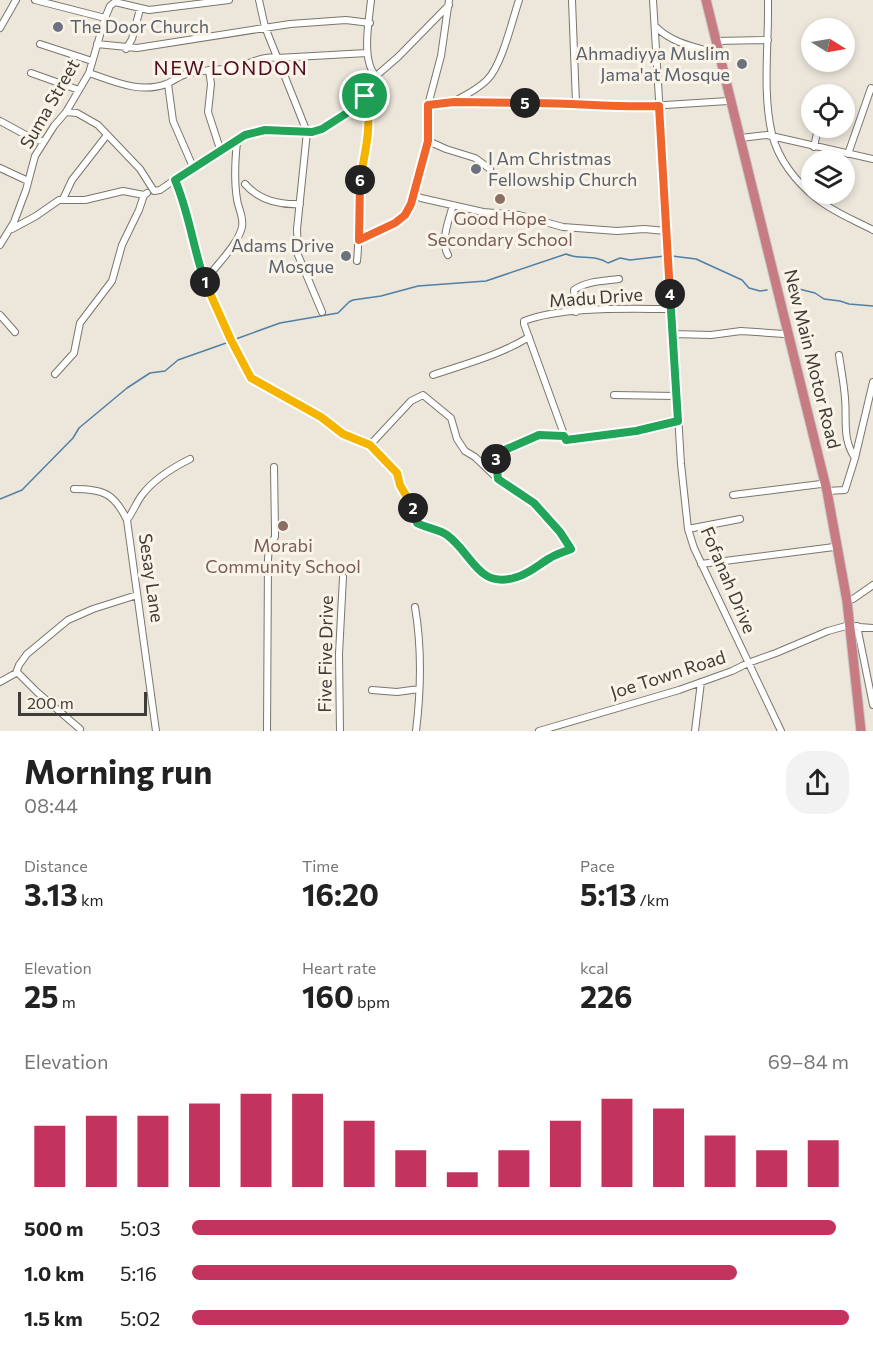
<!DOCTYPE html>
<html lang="en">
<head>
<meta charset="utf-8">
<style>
	:root { --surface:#fff; --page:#f2f2f2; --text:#222; --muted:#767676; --accent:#c2345e }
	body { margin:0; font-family:Commissioner,sans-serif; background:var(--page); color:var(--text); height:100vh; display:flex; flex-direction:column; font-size:22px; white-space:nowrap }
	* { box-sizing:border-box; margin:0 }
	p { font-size:20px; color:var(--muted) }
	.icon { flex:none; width:33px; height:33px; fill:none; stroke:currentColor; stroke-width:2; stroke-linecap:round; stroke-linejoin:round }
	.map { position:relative; height:731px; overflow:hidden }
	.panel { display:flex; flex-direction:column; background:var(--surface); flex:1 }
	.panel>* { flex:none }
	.needle { width:39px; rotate:101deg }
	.controls { position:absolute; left:801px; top:18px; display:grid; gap:12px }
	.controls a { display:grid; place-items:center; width:54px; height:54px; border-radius:50%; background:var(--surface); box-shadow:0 3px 9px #0003; font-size:30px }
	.scale { position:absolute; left:18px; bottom:15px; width:129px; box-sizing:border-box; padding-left:6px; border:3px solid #3e3c37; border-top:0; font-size:16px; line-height:21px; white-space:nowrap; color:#3e3c37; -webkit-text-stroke:4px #faf4e8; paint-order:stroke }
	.pin { position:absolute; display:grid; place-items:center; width:51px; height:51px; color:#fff; margin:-26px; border:3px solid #fff; border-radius:50%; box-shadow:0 2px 6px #0007 }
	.km { position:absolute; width:30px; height:30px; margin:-15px; border-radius:50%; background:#222; color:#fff; font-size:16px; line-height:30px; text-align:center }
	.round { display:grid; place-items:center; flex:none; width:63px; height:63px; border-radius:24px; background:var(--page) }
	.overview { display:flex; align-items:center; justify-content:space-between; height:102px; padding:0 24px }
	h1 { font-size:33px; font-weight:700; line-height:45px }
	.stats { display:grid; grid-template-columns:repeat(3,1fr); gap:9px; height:102px; padding:6px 24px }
	.stats div { display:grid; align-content:center }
	.stats b { font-size:30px; font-weight:700 }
	.stats small { font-size:16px; font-weight:400 }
	.stats p { font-size:16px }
	.chart { height:168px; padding:12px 24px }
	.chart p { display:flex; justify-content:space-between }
	.chart svg { width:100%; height:108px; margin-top:6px; stroke:var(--accent); stroke-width:6 }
	ul { padding:0 24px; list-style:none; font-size:20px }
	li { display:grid; grid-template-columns:96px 72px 1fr; align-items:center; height:45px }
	li i { height:15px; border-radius:8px; background:var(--accent) }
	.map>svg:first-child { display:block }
</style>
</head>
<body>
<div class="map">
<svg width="873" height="731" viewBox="0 0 873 731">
	<rect width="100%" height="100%" fill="#ede6db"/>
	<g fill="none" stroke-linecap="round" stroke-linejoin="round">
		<path stroke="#5080a5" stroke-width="1.5" d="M672 256 696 259 742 280 749 288 760 291 767 290
			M787 286 815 293 824 299 840 301 849 304 873 306
			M233 340 280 323 338 313 349 302 353 300 381 296 418 286 486 281 566 254C579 260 595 254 608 263L620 258 630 260 665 256
			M0 499 22 490 73 438 79 428 127 388 150 373 165 371 178 360 229 342"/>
		<g stroke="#7b766b" stroke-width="8">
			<path id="minor" d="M35 0 105 18
				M259 0 265 27 307 132 297 229 298 255 322 312
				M371 0C369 20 361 61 376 76
				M572 0 576 103
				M653 0 681 464 688 529 694 548 781 731
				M768 0C769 42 762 93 772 134 778 159 796 182 816 198 833 212 854 220 873 230
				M655 26C671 43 695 47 716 53
				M0 28 16 0
				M716 41 768 40
				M40 44 92 61
				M97 44 137 48 290 24 346 20 370 23
				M126 49 132 39 140 9
				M209 70 211 84 208 112 221 152
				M31 73 79 90
				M89 73C113 81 140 94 166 84 173 82 178 76 186 74 203 69 220 71 237 67 250 64 263 55 277 58L367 53
				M168 84 173 121 193 167
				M825 94 827 88
				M455 101C466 95 478 89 487 80 502 65 512 21 519 0
				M428 105 454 102H552L634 107 728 101
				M66 112 77 113 98 125 140 169 154 191 160 190 193 167 245 135 265 131 312 132 332 124 361 101 376 76 398 57 449 5
				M0 121 35 140 43 141
				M741 138 767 135 873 159
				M428 141 446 149 475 158 490 169
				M814 147 818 128
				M848 154 871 88
				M835 160 836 151
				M0 168 28 181
				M175 180 183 197 196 255 205 281 231 340 251 378 321 417 343 434 370 445 397 473 400 485 412 503 417 523C426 527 439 529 447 535 473 554 478 590 517 577 530 572 538 565 550 558 556 554 564 552 571 549L559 532 534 503 498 479 475 457 465 451 457 439 451 418 423 395 411 401 370 445
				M245 184C259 200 279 205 300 204
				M415 195 421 198 483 212 519 215 563 227 617 231 644 229 666 231
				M63 199 72 180 107 135
				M12 229 36 216 59 200H85L123 191 144 195 147 193
				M359 240 395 223 405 215 415 195 428 141V105L441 56 449 0
				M0 245 14 222 26 190 35 156 54 126 66 112 89 73 105 18 110 6 115 2 149 10 229 0
				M448 255C440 241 449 220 453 205
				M357 261C360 235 357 209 359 182 362 153 374 125 365 96
				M205 281C216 265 238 245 242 227 244 217 238 208 237 199 234 181 235 161 237 142
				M671 309C629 309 563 306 524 321V324L566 440 625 433 678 421
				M576 312 574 290C586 281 604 281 619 279
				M0 315 15 332
				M673 334 711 335 741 331 784 334
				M839 355C841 369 844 384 845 398 847 420 842 439 855 458
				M55 374 74 353 80 323 112 281 122 245 139 210 144 195
				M433 375C465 364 500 355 529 337
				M614 395 676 396
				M498 479 496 457 500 452 539 435 564 436
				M74 489C103 489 114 493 127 520
				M827 491 845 490 855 458 873 382
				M733 495 821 484
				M688 529 740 519
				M701 564 834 547
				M847 601 853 599 873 585
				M415 607C422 648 421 690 416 731
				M857 626 873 705
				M17 672 37 692 80 729
				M0 682 16 673 19 665 27 654 68 620 93 609 137 595
				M372 690 397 692 419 689
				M156 731 127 520C133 512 136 503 142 495 154 479 172 468 190 459
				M267 731 268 559 269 547 275 537V531L274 467
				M340 731 339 654 343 577
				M539 731 679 690 732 671 748 663 776 653 828 631 846 626 873 628
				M695 731 701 682"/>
		</g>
		<g stroke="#c9c8c7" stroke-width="11">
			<path id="highway" d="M706 0 827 491 847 601 861 731"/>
		</g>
		<use href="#minor" stroke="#fff" stroke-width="6"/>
		<use href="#highway" stroke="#c77b83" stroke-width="9"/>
	</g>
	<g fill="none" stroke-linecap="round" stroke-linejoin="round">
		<g stroke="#fff" stroke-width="12">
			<path id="split-1" d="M205 282C193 248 189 212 175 180L245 135 265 130 312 132 322 129 347 113 365 96"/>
		</g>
		<g stroke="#fff" stroke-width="12">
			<path id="split-2" d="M205 282 231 340 251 378 321 417 343 434 370 445 397 473 400 485 413 508"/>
		</g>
		<g stroke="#fff" stroke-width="12">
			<path id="split-3" d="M413 508 417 523C426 528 439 529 447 535 473 554 478 590 517 577 530 573 538 565 550 558 556 554 564 552 571 549L560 532 534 503 498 479 496 459"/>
		</g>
		<g stroke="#fff" stroke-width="12">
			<path id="split-4" d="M496 459 500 452 539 435 564 436 566 440 636 431 678 421 670 294"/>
		</g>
		<g stroke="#fff" stroke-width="12">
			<path id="split-5" d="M525 103C570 102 614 108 659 106L670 294"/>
		</g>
		<g stroke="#fff" stroke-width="12">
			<path id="split-6" d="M360 180 359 240 395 223 405 215 411 204 428 141V105L454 102 525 103"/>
		</g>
		<g stroke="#fff" stroke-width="12">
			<path id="split-7" d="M360 180C365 152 373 123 365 96"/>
		</g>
		<use href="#split-1" stroke="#22a559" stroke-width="8"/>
		<use href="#split-2" stroke="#f5b400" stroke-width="8"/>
		<use href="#split-3" stroke="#22a559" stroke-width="8"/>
		<use href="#split-4" stroke="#22a559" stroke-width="8"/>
		<use href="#split-5" stroke="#f0652b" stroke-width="8"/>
		<use href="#split-6" stroke="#f0652b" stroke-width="8"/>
		<use href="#split-7" stroke="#f5b400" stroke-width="8"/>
	</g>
	<g fill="#6b7280" stroke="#faf4e8" stroke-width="2">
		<circle cx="58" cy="27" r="6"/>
		<circle cx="742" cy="64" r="6"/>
		<circle cx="476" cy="169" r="6"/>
		<circle cx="346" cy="256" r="6"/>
	</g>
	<g fill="#8d6e63" stroke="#faf4e8" stroke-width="2">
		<circle cx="500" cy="199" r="6"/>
		<circle cx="283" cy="526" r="6"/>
	</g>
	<g text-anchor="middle" stroke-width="6" stroke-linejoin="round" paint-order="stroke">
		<g font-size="18" fill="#5b616d" stroke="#faf4e8" text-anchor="start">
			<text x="70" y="33">The Door Church</text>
			<text x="730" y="60" text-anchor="end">Ahmadiyya Muslim<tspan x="730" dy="21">Jama'at Mosque</tspan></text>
			<text x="488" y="165">I Am Christmas<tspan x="488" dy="21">Fellowship Church</tspan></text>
			<text x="334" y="252" text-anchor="end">Adams Drive<tspan x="334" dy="21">Mosque</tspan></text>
		</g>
		<g font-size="18" fill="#3e3c37" stroke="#faf4e8">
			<text transform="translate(50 104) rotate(-60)" y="6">Suma Street</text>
			<text transform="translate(596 298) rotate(-4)" y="6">Madu Drive</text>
			<text transform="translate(812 359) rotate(76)" y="6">New Main Motor Road</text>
			<text transform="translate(151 578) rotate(82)" y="6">Sesay Lane</text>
			<text transform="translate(728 580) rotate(67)" y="6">Fofanah Drive</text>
			<text transform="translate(326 654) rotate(-89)" y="6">Five Five Drive</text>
			<text transform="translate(668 675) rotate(-18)" y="6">Joe Town Road</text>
		</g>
		<g font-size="18" fill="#785e54" stroke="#faf4e8">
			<text x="500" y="225">Good Hope<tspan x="500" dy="21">Secondary School</tspan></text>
			<text x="283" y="552">Morabi<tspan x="283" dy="21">Community School</tspan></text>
		</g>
		<g font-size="20" letter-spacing="1.5" fill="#510c22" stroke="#faf4e8">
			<text x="231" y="75">NEW LONDON</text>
		</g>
	</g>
</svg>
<div class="controls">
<a><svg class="needle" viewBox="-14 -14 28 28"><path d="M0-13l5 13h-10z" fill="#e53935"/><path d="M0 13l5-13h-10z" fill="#767676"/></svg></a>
<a><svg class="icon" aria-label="locate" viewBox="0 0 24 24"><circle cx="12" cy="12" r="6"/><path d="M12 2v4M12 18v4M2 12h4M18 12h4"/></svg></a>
<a><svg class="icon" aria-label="layers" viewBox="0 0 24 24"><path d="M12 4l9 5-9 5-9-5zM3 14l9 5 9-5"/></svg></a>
</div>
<div class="scale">200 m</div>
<div class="pin" style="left:365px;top:96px;background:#1e9e55"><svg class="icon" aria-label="arrive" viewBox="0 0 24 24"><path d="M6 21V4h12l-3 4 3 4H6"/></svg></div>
<b class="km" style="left:205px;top:282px">1</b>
<b class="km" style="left:413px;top:508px">2</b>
<b class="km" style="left:496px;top:459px">3</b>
<b class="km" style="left:670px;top:294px">4</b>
<b class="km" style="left:525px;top:103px">5</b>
<b class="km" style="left:360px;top:180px">6</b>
</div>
<section class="panel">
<div class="overview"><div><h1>Morning run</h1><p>08:44</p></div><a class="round"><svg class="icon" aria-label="share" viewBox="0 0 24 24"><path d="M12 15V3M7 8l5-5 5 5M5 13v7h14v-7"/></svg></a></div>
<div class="stats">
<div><p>Distance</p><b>3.13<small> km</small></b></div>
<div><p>Time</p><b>16:20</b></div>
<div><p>Pace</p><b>5:13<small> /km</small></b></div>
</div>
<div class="stats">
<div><p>Elevation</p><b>25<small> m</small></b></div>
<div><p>Heart rate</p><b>160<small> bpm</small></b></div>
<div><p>kcal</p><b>226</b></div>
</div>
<div class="chart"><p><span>Elevation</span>69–84 m</p>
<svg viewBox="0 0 160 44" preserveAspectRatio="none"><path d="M5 44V19M15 44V15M25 44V15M35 44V10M45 44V6M55 44V6M65 44V17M75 44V29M85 44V38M95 44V29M105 44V17M115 44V8M125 44V12M135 44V23M145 44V29M155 44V25"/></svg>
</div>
<ul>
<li><b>500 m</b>5:03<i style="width:98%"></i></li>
<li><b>1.0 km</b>5:16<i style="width:83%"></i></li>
<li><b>1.5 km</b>5:02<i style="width:100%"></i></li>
</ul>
</section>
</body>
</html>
